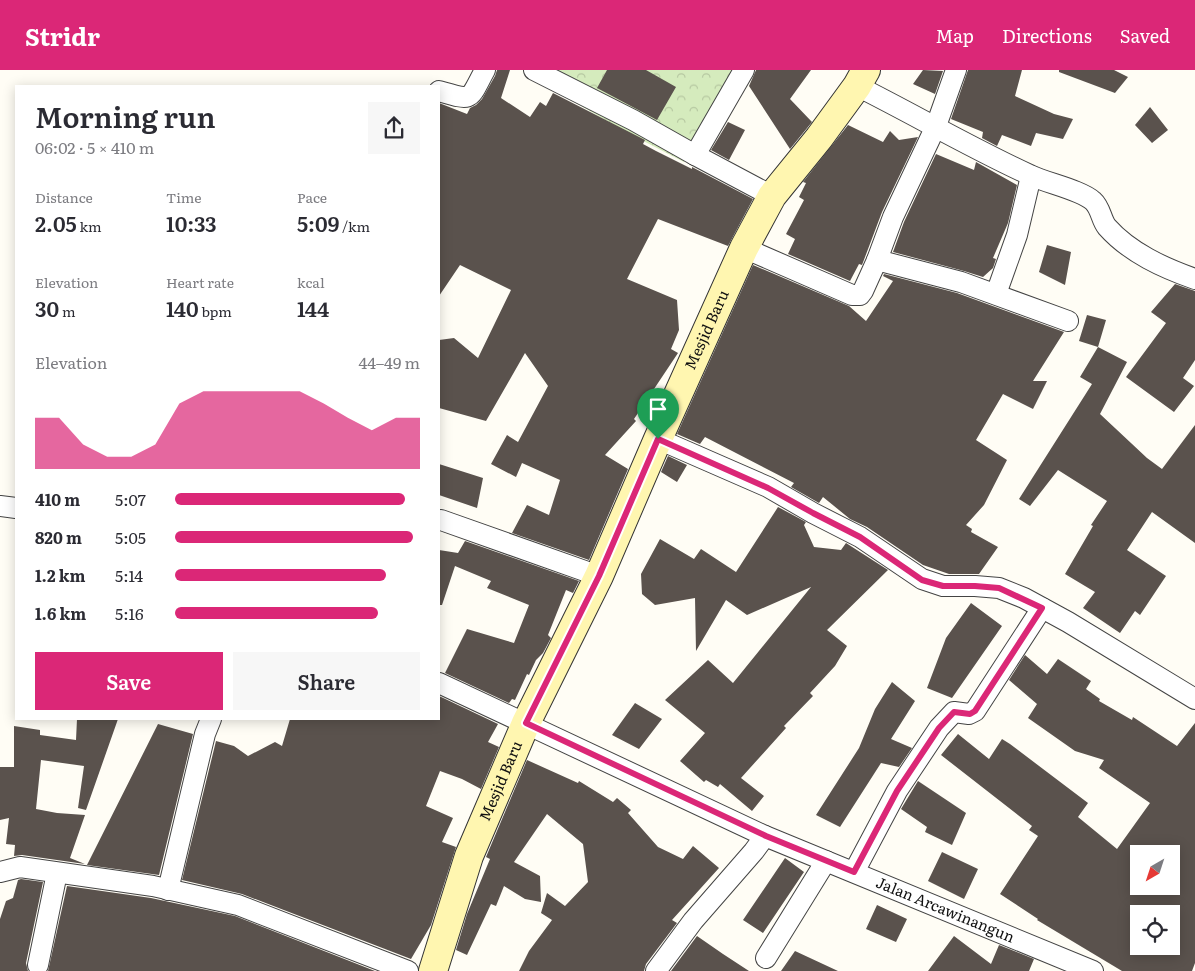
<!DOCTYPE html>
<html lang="en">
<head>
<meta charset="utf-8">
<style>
	:root { --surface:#fff; --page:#f7f7f7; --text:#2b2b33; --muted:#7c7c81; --accent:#db2777 }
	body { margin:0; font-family:Literata,serif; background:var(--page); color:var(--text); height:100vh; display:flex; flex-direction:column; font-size:19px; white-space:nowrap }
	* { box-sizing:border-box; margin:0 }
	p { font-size:16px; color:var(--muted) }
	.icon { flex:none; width:28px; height:28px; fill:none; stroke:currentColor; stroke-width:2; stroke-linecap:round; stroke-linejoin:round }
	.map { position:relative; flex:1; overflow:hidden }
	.sheet { position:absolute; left:15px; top:15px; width:425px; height:635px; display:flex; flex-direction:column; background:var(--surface); border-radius:0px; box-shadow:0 2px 12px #0003 }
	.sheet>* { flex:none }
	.needle { width:32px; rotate:219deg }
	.buttons { position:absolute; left:1130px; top:775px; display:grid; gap:10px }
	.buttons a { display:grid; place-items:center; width:50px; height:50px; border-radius:0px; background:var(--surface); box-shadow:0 2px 12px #0003; font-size:25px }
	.pin { position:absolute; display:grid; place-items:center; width:42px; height:42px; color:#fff; margin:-51px -21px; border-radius:50% 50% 50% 0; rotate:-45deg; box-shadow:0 0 5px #0007 }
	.pin .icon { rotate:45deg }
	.round { display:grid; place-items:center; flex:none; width:52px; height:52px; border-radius:0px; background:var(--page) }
	.headline { display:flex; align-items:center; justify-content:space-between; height:85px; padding:0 20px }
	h1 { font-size:28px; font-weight:600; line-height:38px }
	.metrics { display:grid; grid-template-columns:repeat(3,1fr); gap:8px; height:85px; padding:5px 20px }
	.metrics div { display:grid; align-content:center }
	.metrics b { font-size:21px; font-weight:600 }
	.metrics small { font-size:14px; font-weight:400 }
	.metrics p { font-size:14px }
	.chart { height:140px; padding:10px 20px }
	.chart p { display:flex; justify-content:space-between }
	.chart svg { width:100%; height:90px; margin-top:5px; fill:var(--accent); opacity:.7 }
	.cta { display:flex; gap:10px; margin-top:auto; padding:10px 20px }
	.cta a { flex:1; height:58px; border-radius:0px; background:var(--accent); color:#fff; font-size:20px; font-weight:600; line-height:58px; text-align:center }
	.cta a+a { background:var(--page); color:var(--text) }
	ul { padding:0 20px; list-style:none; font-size:16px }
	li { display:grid; grid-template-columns:80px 60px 1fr; align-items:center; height:38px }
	li i { height:12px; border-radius:6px; background:var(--accent) }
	header { display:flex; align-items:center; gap:30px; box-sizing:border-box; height:70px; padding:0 25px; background:var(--accent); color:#fff }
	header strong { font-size:24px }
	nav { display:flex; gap:28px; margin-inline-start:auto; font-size:18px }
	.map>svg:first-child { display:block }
</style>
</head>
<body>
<header>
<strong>Stridr</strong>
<nav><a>Map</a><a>Directions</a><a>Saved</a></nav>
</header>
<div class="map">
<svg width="1195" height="901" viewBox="0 0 1195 901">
	<defs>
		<pattern id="park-crowns" width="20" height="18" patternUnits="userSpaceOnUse" patternTransform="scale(1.25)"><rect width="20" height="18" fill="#d5ebbd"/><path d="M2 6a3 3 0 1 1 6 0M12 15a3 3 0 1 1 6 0" fill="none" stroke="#b6c8a1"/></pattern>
	</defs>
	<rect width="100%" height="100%" fill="#fffdf5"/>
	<path fill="url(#park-crowns)" d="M524 0H739L684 92 628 63 529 6Z"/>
	<path fill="#5a524d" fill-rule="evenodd" d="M497 0H510L501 28 530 47 540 32 546 36 553 23 645 70 643 74 656 81 692 99V97L753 129 728 176 658 149 627 209 677 230 679 260 671 279 678 283 634 349 636 351 605 385 628 399 589 490 512 463 527 435 549 445 560 410 522 393 516 407 491 394 507 365 518 372 548 316 525 283 486 351 439 338V270L454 268 478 288 511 220 460 195 439 226V33L467 44 470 38 476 35 482 29 495 6Z
		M607 0H646L676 17 657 50 597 18Z
		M756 0H811L790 29 812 52 790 79 749 16Z
		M923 0 943 1 935 24 913 14Z
		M968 0H1022L1015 26 1054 44 1073 49 1063 69 1036 63 1031 76 1002 65 997 76 982 68 983 62 951 49Z
		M1059 0H1114L1128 7 1115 23 1059 2Z
		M1150 37 1168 60 1152 73 1135 55Z
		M728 52 745 60 729 90 711 80Z
		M848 55 883 72 890 61 899 70 918 67 882 142 862 195 859 194 850 211 788 184 795 169 786 164 804 130 799 127 806 113 803 112Z
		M936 84 974 100 976 92 1017 115 1008 153 993 188 996 189 993 198 983 207 964 201 893 182 904 152Z
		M1047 175 1071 182 1065 215 1039 202Z
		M753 195 849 236 866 251 893 211 883 206 884 204 957 223 1064 262 1033 311H1047L1033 339 1003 324 976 370 1007 390 984 435 966 455 972 459 971 462 998 477 979 504H949L923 495 867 457 850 449 823 427 819 433 791 417 794 413 705 367 700 374 677 364Z
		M1175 214 1195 221V290L1183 308 1194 316 1174 342 1126 307 1166 253 1151 242Z
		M1087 245 1106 250 1098 277 1079 271Z
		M1098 277 1127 292 1100 344 1147 388 1162 399 1195 355V473L1152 442 1127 480 1166 506 1140 545 1135 541 1120 563 1083 538 1095 522 1065 504 1093 456 1091 455 1107 431 1058 400 1030 436 1019 429 1092 314 1080 307Z
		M668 386 687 395 677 412 661 402Z
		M439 394 483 408 477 438 439 425Z
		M778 437 806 452 804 455 814 477 841 480 846 473 888 500 827 560 847 576 835 596 810 623 813 626 784 656 786 658 741 708 764 726 752 741 720 714 718 717 706 710 704 712 680 691 705 663 665 630 708 590 733 613 811 517 747 545 726 530 696 581 695 528 655 535 642 524 641 504 660 469 694 489 701 479 736 502Z
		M465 471 579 511 573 523 566 520 548 565 551 568 543 583 536 590 529 605 527 604 515 630 512 629 509 633 445 603 467 559 514 573 529 535 487 518 491 511 455 496 442 535H439V480L458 483Z
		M971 533 1002 556 952 628 927 618 946 568Z
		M1025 585 1047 604 1058 589 1091 611 1086 619 1100 629 1099 631 1132 650 1133 647 1177 676 1195 653V893L1192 901H1122L1037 850 1038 849 1000 824 1038 766 1029 760 1032 756 941 685 958 664 989 689 1002 669 1010 674 1088 733 1078 747 1117 779 1150 733 1099 698 1104 690 1075 681 1028 648 1037 634 1009 610ZM1139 784H1171V816H1139ZM1139 844H1171V876H1139Z
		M892 612 915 631 891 669 912 678 899 697 881 693 840 757 816 745 859 678 875 639Z
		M439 626 498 654 488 672 499 677 481 719 462 709 440 701 426 736 453 748 442 772 456 777 431 855 411 889 242 824 182 810 216 671 234 676 248 686 275 672 282 676 290 649H439Z
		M635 633 662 649 639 679 612 665Z
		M77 649H118L86 740 78 738 84 696 41 690 36 739 57 743 85 745 70 788 85 794 22 785 14 786 15 775 6 774 9 748 0 750V697H14V656L40 660V665L76 670Z
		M158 654 193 664 159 805 87 795Z
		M527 690 578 713 579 711 613 732 617 728 631 740 628 743 658 777 683 789 693 776 719 798 672 850 677 853 646 894 644 901H519L529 881 552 850 541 843 547 823 565 836 588 812 583 774 547 744 514 792 540 806 541 832 525 829 504 816 496 836 491 834 467 885 456 880 467 844 490 789 486 787Z
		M918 711 966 743 952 775 925 762 927 757 901 739Z
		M942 782 978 799 964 829 928 811Z
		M785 788 804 802 763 863 743 850Z
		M21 809 43 812 26 893 28 901H0V849L6 831 13 828 18 810Z
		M67 816 151 828 235 846 375 901H48Z
		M877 835 907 849 896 872 866 859Z
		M697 866 723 884 749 901H671Z
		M954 866 991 894 999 875 1034 889 1029 901H928Z
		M795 881 838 901H781Z"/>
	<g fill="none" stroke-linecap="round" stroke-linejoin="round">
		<g stroke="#444" stroke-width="22">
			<g id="street">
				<path d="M534 0 633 50 695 85 772 126"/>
				<path d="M857 16C915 45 971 78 1030 105 1046 113 1081 120 1093 131 1101 138 1101 150 1107 157 1130 183 1164 198 1195 209"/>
				<path d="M439 21C474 31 468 31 485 0"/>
				<path d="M695 85 744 0"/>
				<path d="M744 178 852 225H860L863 221 877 190 961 212 1068 251"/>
				<path d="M877 190 893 147 936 56 956 0"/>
				<path d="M996 224 1017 165 1031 106"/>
				<path d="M658 369 768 417 813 443 860 467 922 509 943 516H975L999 518 1024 528 1068 552 1195 629"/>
				<path d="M0 436 16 438"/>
				<path d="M441 450 599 506"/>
				<path id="s1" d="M439 613 765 766 1093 901"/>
				<path d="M0 802 20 797 153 816 238 835 408 901"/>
				<path d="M854 802 897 721 939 658 954 642 969 644 975 641 1042 538"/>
				<path d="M168 820 205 664 211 649"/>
				<path d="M766 888 826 791"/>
				<path d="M38 895 57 803"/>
				<path d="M656 901 693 851 754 781 765 766"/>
			</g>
		</g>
		<g stroke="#333" stroke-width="30">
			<g id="secondary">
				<path id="s2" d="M433 901 469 786 526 653 599 506 658 369 744 178 772 126 819 68 857 16 866 0"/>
			</g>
		</g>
		<use href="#street" stroke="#fff" stroke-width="20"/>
		<use href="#secondary" stroke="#fff6b0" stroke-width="28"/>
	</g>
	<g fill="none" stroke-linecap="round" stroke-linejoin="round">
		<g stroke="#fff" stroke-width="10">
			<path id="route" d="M658 369 768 418 813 443 860 467 922 510 943 516H975L999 518 1042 538 975 641 970 644 954 642 939 658 897 721 854 802 766 766 526 653 599 506Z"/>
		</g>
		<use href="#route" stroke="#db2777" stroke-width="6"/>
	</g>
	<g text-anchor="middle" stroke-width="5" stroke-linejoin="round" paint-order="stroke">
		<g font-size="15" fill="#111" stroke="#fff">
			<text dy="5" stroke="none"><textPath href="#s2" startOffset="698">Mesjid Baru</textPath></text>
			<text dy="5" stroke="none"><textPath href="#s2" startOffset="202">Mesjid Baru</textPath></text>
			<text dy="5" stroke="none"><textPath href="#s1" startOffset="555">Jalan Arcawinangun</textPath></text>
		</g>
	</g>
</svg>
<div class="buttons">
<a><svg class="needle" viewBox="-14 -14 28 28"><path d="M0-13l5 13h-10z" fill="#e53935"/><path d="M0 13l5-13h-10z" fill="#7c7c81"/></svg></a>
<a><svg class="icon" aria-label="locate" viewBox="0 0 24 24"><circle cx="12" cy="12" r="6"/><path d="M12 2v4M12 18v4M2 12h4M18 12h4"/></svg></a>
</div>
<div class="pin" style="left:658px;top:369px;background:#1e9e55"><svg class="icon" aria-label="arrive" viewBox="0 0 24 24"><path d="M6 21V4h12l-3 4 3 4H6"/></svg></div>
<section class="sheet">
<div class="headline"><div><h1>Morning run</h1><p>06:02 · 5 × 410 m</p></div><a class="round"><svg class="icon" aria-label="share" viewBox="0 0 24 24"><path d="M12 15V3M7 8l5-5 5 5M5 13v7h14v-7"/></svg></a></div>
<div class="metrics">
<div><p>Distance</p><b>2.05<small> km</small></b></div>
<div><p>Time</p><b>10:33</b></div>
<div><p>Pace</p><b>5:09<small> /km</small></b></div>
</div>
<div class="metrics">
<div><p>Elevation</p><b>30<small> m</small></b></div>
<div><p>Heart rate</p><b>140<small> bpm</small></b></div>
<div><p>kcal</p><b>144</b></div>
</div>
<div class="chart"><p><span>Elevation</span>44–49 m</p>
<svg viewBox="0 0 160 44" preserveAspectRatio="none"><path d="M0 44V19L10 19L20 32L30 38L40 38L50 32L60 12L70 6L80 6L90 6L100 6L110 6L120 12L130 19L140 25L150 19L160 19V44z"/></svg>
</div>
<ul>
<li><b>410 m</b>5:07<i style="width:94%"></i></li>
<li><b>820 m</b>5:05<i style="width:97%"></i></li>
<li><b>1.2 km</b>5:14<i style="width:86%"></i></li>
<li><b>1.6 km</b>5:16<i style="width:83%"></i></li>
</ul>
<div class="cta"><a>Save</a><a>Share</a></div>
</section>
</div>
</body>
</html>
